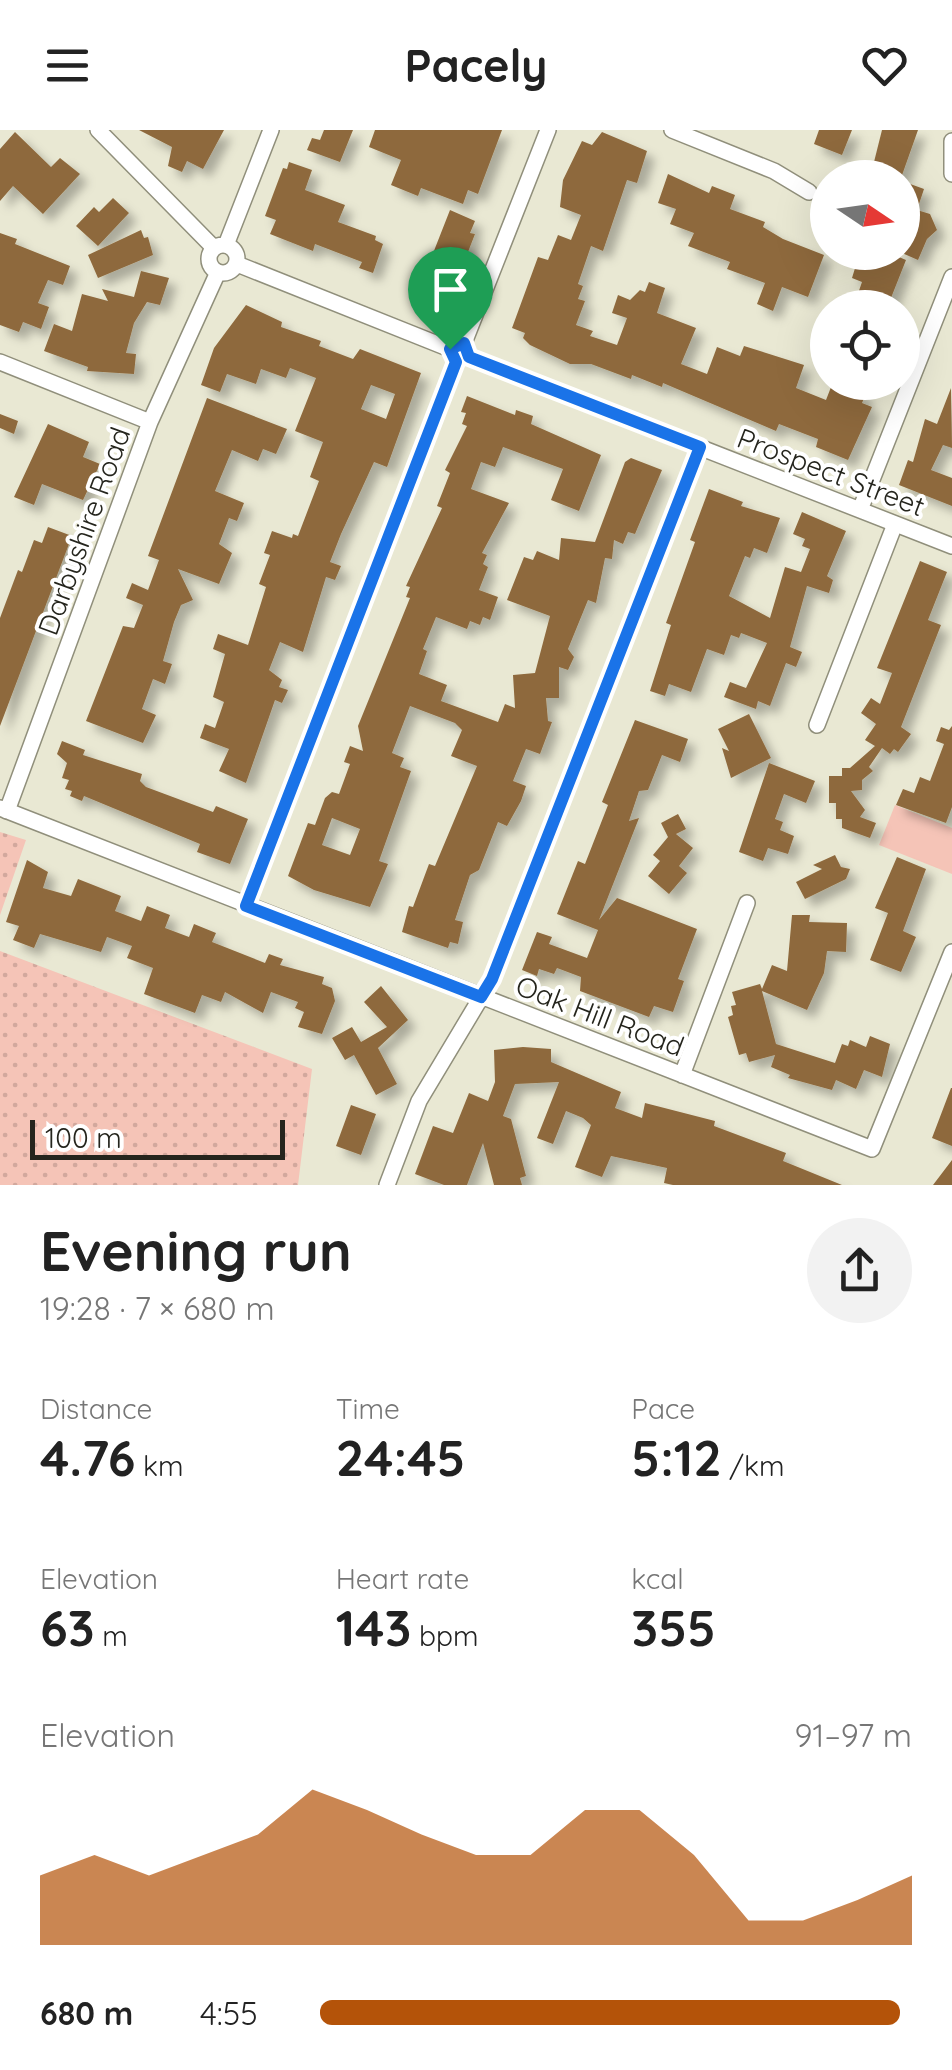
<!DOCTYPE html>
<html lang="en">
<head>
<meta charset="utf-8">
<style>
	:root { --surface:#fff; --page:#f2f2f2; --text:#222; --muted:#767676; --accent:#b45309 }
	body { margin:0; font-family:Quicksand,sans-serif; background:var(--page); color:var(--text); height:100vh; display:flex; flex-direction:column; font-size:38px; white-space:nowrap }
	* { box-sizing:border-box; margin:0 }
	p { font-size:32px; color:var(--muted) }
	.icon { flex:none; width:55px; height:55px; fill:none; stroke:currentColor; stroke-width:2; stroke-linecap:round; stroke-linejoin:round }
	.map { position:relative; height:1055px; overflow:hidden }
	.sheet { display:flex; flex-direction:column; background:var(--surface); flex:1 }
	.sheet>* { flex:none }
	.needle { width:65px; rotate:103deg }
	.tools { position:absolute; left:810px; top:30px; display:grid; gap:20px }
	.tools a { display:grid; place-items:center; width:110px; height:110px; border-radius:50%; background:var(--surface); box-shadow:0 10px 40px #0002; font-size:50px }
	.scale { position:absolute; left:30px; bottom:25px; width:255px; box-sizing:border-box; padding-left:10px; border:5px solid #25251d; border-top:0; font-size:28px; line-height:35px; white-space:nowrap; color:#25251d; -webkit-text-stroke:8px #fff; paint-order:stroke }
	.pin { position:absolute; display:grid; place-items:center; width:85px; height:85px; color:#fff; margin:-102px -42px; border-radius:50% 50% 50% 0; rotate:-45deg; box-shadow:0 0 10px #0007 }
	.pin .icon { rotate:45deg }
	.round { display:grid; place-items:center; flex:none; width:105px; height:105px; border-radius:52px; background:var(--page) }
	.overview { display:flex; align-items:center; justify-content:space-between; height:170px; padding:0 40px }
	h1 { font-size:55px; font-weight:700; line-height:75px }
	.figures { display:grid; grid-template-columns:repeat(3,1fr); gap:15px; height:170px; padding:10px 40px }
	.figures div { display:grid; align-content:center }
	.figures b { font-size:50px; font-weight:700 }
	.figures small { font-size:28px; font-weight:400 }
	.figures p { font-size:28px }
	.chart { height:280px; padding:20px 40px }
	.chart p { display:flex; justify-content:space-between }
	.chart svg { width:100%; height:180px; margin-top:10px; fill:var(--accent); opacity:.7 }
	ul { padding:0 40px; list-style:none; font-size:32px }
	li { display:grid; grid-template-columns:160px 120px 1fr; align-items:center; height:75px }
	li i { height:25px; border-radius:12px; background:var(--accent) }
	header { display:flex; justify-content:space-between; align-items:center; height:130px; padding:0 40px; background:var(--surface); font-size:45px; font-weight:700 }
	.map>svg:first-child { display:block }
</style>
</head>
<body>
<header><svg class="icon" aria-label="menu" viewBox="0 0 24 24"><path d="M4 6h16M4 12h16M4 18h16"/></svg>Pacely<svg class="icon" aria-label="heart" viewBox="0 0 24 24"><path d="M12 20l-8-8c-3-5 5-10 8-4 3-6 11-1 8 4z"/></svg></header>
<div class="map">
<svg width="952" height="1055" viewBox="0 0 952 1055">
	<defs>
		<pattern id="park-dots" width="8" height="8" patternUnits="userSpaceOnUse" patternTransform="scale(2.5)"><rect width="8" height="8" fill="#f5c4b7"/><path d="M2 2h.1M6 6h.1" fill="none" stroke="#d2a89d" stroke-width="1.8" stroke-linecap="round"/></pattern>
		<filter id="shadow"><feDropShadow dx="8" dy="8" stdDeviation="5" flood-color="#0004"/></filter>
	</defs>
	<rect width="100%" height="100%" fill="#e9e8d3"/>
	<path fill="url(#park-dots)" d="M0 702 26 710 0 785Z
		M0 821 312 939 298 1055H0Z"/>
	<path fill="#f5c4b7" d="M895 675 952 698V744L879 715Z"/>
	<path fill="#8e693c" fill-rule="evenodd" filter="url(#shadow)" d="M139 0H224L203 39 187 31 182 42 168 36 172 17Z
		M324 0H353L340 32 307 20 312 8 320 10Z
		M375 0H502L478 64 468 60 463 74 421 58 418 66 391 55 401 30 369 17Z
		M819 0H852L842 25 814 14Z
		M882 0H918L901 48H870Z
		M15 2 51 37 60 28 80 44 43 84 13 56 0 71V19Z
		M602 2 647 21 637 53 627 50 603 121 591 116 578 154 583 156 578 169 585 171 576 195 593 201 590 206 617 215 627 188 612 183 618 165 630 170 640 160 645 162 649 152 665 158 657 183 696 198 681 234 707 244 717 217 740 226 744 216 804 235 796 258 826 270 833 252 866 263 862 273 872 277 848 330 816 317 818 309 779 294 776 301 663 253 662 257 632 245 631 249 591 234H570L530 215 523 208 525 203 512 198 538 127 548 130 558 105 571 110 581 85 560 77 563 50 582 11 592 15Z
		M289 32 312 40 305 60 345 75 338 92 376 106 375 110 383 114 373 143 359 138 362 132 315 114 313 121 270 104 276 90 265 86 283 38 287 39Z
		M668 44 709 63 712 56 735 65 730 79 765 92 763 97 783 109 824 125 808 167 782 157 773 181 757 174 765 153 727 139 730 132 688 116 694 103 670 94 676 79 658 73Z
		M902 51 924 59 917 80 930 84 937 100 927 109 918 130 902 123Z
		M113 68 129 83 98 116 76 96 94 77 99 82Z
		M450 80 475 91 470 103 475 104 447 176 421 163V154Z
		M141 100 144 108 148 107 153 125 98 148 88 125Z
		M0 103 17 109 15 114 70 136 63 155 48 150 38 173 49 177 41 199 23 192 19 202 0 195Z
		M860 122H887L906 130 887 178H853L862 152 852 148Z
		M141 141 169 148 160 175 147 172 134 193 126 223 136 224 134 244 87 241 88 237 44 221 54 194 72 201 82 164 108 171 102 159 134 167Z
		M246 175 282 192 281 197 321 211 319 216 353 229 360 219 421 243 387 337 374 332 341 404 330 432 341 436 335 450 326 447 303 522 280 512 269 540 282 550 279 557 288 560 282 573 275 570 246 653 219 641 229 619 200 608 205 594 215 598 224 572 213 567 225 524 213 519 218 504 248 515 266 457 259 454 270 425 264 423 272 401 292 408 293 404 298 406 319 351 310 347 323 312 295 301 316 248 290 238 286 248 261 239 256 254 227 244 220 262 201 255 214 218ZM371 255 395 264 386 289 361 279Z
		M951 258 952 318 943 315 931 340 952 348V376L899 355 908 330 913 332 925 289 937 294Z
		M467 266 515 285 516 280 533 286 531 294 601 325 579 381 551 370 563 339 503 317 495 337 481 332 471 359 509 373 482 423 487 425 483 434 488 437 479 460 498 467 490 490 483 487 480 495 470 491 467 499 436 487 423 519 427 521 419 544 447 555 441 571 498 592 505 574 515 578 513 545 535 543 550 486 507 470 524 427 533 430 537 421 559 430 561 408 595 412 625 332 631 328 662 340 635 404 628 402 623 414 614 410 612 429 605 428 596 473 588 470 568 519 574 527 568 540 559 537V568H546L548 591 552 592 540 624 526 619 513 651 526 656 521 671 507 696 498 692 479 740 470 745 455 790 463 792 458 814 450 812 448 818 402 802 409 776 413 777 429 734 435 736 477 636 451 626 462 600 455 593 410 576 392 623 404 628 400 637 411 641 379 731 388 734 370 777 314 760 288 746 308 693 315 695 325 668 332 662 339 664 350 634 344 632 350 616 363 621 358 596 410 468 406 467 410 457 406 456 442 378 437 376 450 343 445 340 467 296 462 294 466 283 461 282ZM332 688 360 699 350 725 322 715Z
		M207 268 287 299 276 324 263 319 258 331 232 320 215 361 244 373 237 391 229 388 219 414 232 423 219 454 178 439 193 470 181 475 174 492 163 531 172 534 165 554 153 549 142 579 156 585 143 613 86 591 123 496 134 498 143 475 126 468 132 453 148 460 159 430 148 426Z
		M0 284 18 291 14 304 0 298Z
		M48 294 89 312 83 327 100 334 83 370 42 354 34 375 14 367Z
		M709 359 743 372 741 376 780 388 767 423 754 418 750 428 745 426 729 466 770 488 785 437 801 442 810 419 802 416 805 409 793 404 802 382 846 401 827 446 833 450 829 463 807 456 790 517 802 522 796 537 786 533 770 576 758 571 756 579 724 567 730 552 746 558 767 513 741 503 739 508 731 505 724 525 707 519 691 562 669 554 665 566 650 561 671 495 666 493 695 412 690 410Z
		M48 397 72 406 0 596V488L18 440 22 442 34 410 42 413Z
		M920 431 947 442 928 490 941 495 901 597 911 604 898 622 894 619 890 624 882 618 869 637 873 641 862 650V660L851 661 865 680 860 687 876 693 870 708 842 698V689H836V673H829V646H842V638H850L875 616 865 610 876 594 861 583 871 568 880 574 892 543 877 538Z
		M749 584 771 628 731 648 722 618 729 621 718 599Z
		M635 590 688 609 680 632 662 625 648 660 639 661 629 691 639 688 599 790 617 768 697 799 678 849 684 851 673 882 654 876 649 887 580 861 581 847 557 838 554 844 539 839 537 846 522 840 537 802 552 807 549 814 587 828 598 800 557 784 578 731 585 734 608 675 602 672Z
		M952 596V677L946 693 896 675 903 659 914 663 920 647 930 651 944 614 936 611 941 597 949 600Z
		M62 611 85 620 83 625 142 644 140 651 146 657 213 682 216 676 248 689 230 734 197 722 200 714 84 666 82 671 70 666 72 661 65 659 69 650 62 648 67 633 57 624Z
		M769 633 815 651 806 673 784 664 775 689 783 692 780 700 794 706 788 724 768 718 763 731 739 722Z
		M678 684 686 699 676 704 693 718 679 736 687 743 669 764 648 746 660 731 653 725 668 707 661 693Z
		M835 725 841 737 850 739 846 749 805 769 796 752 822 739 813 735Z
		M897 727 926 739 903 801 916 807 901 842 870 830 888 783 875 778Z
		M27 730 48 742 43 758 71 766 78 749 121 766 115 781 141 791 147 776 170 785 165 798 189 807 194 794 216 803 212 812 265 833 269 824 283 829 280 835 324 847 322 854 332 858 335 871 322 904 298 897 304 882 295 878 298 872 271 862 263 883 225 862 221 872 202 865 195 883 144 864 153 838 127 828 132 816 107 807 101 822 40 804 34 818 13 810 19 796 6 792Z
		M792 785H810L809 792 847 793 846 822 827 821 824 843 807 880 762 861 776 914 835 933 842 914 848 916 850 910 866 917 870 906 890 914 882 947 864 940 856 959 836 950 832 960 788 948 790 945 771 937 775 925 749 932 746 923 739 925 728 887 733 885 731 876 736 875 732 862 760 854 762 859 772 835 787 841Z
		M381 856 408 890 378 918 397 954 376 965 354 925 345 930 332 908 352 897 361 912 387 897 364 872Z
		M523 917 551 919V932L621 962 615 978 642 988 645 973 715 991 714 996 786 1023 783 1031 842 1055H673L664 1053 667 1038 611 1026 602 1047 575 1037 591 995 583 988 566 981 553 1014 537 1008 559 952 515 954 503 986 511 989 526 1046 520 1048 522 1055H494L483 1013 467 1055H444L415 1044 433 996 453 1003 469 963 488 971 495 952 494 920Z
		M951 958H952V1016L932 1008Z
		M351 975 376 984 361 1025 336 1016Z
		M952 1030V1055H933Z"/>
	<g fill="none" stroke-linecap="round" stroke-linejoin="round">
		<g stroke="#908f7b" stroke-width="18">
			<path id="minor" d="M98 0 214 118
				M672 0 774 41 809 62
				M952 11V44
				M209 129a14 14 0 1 1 28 0a14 14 0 1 1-28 0Z
				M226 115 271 0
				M237 134 450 219
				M464 213 548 0
				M469 227 952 416
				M0 232 150 292
				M860 380 952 147
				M817 595 895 394
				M0 678 872 1019 952 822
				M7 681 150 292 218 142
				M246 776 456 232
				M682 945 747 773
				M387 1055 419 971 492 849 700 317"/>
		</g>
		<use href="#minor" stroke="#fff" stroke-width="15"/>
	</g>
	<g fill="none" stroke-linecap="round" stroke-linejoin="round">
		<g stroke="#fff" stroke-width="20">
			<path id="route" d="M464 213 469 227 700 317 492 849 481 867 246 776 456 232 450 219Z"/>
		</g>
		<use href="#route" stroke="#1a73e8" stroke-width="12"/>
	</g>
	<g text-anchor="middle" stroke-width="8" stroke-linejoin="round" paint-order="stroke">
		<g font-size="28" fill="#25251d" stroke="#fff">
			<text transform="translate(831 342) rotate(21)" y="10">Prospect Street</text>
			<text transform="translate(84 401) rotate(-70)" y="10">Darbyshire Road</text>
			<text transform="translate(600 886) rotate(21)" y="10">Oak Hill Road</text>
		</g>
	</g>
</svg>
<div class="tools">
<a><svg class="needle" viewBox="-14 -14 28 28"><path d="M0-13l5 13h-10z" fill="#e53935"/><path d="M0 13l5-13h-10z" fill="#767676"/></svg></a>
<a><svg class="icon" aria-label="locate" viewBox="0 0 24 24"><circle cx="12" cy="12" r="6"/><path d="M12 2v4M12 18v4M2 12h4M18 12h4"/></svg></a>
</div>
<div class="scale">100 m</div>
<div class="pin" style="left:450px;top:219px;background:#1e9e55"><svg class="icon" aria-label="arrive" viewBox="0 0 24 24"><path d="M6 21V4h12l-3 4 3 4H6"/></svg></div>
</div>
<section class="sheet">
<div class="overview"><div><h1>Evening run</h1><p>19:28 · 7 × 680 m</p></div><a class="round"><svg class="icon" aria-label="share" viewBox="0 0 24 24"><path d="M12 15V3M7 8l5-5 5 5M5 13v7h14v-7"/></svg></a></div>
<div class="figures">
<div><p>Distance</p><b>4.76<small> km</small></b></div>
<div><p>Time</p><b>24:45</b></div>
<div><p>Pace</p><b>5:12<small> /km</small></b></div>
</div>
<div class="figures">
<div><p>Elevation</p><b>63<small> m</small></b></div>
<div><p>Heart rate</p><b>143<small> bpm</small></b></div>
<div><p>kcal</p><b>355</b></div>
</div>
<div class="chart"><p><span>Elevation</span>91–97 m</p>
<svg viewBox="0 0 160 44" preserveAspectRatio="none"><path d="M0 44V27L10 22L20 27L30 22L40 17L50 6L60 11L70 17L80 22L90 22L100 11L110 11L120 22L130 38L140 38L150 33L160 27V44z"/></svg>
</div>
<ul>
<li><b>680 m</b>4:55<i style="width:98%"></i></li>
</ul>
</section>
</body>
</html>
